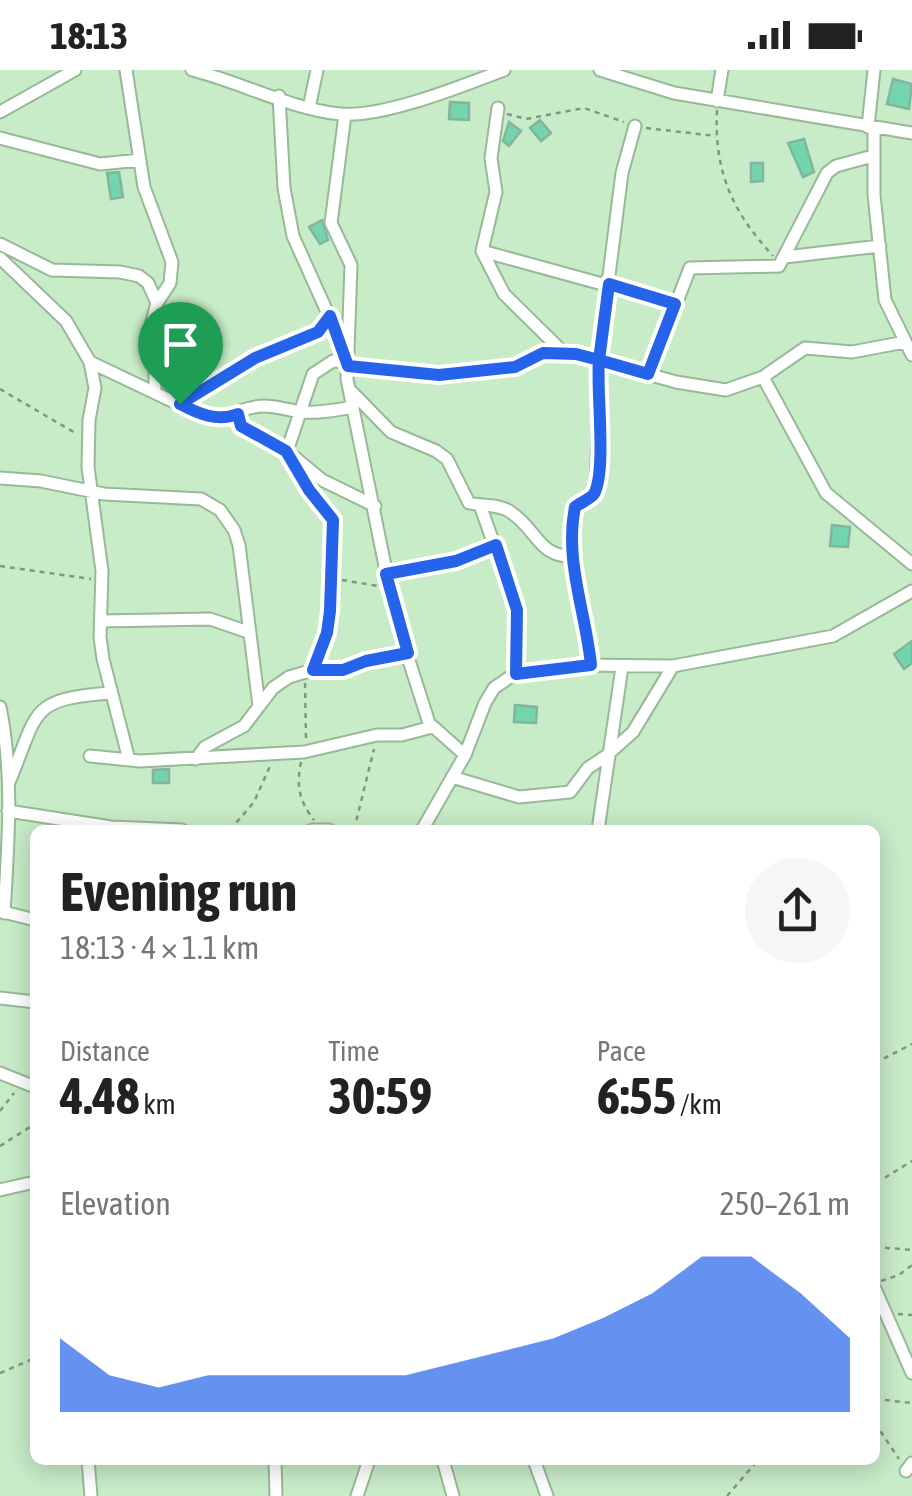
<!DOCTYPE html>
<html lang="en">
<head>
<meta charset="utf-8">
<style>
	:root { --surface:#fff; --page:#f6f6f6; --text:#222; --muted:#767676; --accent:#2563eb }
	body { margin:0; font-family:"Asap Condensed",sans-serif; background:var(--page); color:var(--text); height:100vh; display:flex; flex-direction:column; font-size:38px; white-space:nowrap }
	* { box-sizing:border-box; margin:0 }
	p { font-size:32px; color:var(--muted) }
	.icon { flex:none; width:55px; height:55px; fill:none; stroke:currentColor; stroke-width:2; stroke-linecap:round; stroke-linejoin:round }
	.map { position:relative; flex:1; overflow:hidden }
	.drawer { position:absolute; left:30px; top:755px; width:850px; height:640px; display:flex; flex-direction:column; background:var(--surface); border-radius:15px; box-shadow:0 5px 25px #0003 }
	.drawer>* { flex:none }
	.pin { position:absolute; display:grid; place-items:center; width:85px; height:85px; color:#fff; margin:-102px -42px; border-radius:50% 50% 50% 0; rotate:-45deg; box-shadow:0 0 10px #0007 }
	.pin .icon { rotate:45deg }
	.round { display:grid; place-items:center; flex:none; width:105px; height:105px; border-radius:52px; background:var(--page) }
	.head { display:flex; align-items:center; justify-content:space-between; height:170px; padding:0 30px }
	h1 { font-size:55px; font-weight:700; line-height:75px }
	.figures { display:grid; grid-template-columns:repeat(3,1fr); gap:15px; height:170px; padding:10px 30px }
	.figures div { display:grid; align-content:center }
	.figures b { font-size:50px; font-weight:700 }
	.figures small { font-size:28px; font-weight:400 }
	.figures p { font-size:28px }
	.chart { height:280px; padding:20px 30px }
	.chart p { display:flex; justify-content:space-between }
	.chart svg { width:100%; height:180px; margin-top:10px; fill:var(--accent); opacity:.7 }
	.status { display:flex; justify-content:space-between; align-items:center; height:70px; padding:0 50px; background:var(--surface); direction:ltr }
	.status svg { height:28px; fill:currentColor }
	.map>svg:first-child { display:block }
</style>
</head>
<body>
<div class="status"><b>18:13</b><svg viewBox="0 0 49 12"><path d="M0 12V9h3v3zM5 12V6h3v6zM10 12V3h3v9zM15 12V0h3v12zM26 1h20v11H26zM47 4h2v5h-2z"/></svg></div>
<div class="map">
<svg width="912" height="1426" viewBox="0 0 912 1426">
	<rect width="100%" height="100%" fill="#c8ebc8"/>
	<path fill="#73d5ad" stroke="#83b49e" stroke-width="2.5" d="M893 9 912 14 909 39 887 34Z
		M450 32 469 33V50L449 49Z
		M540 50 551 63 541 71 530 58Z
		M509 52 521 61 509 76 503 71Z
		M804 69 814 102 803 107 788 73Z
		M751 93H763V111L751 112Z
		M119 102 123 127 111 129 107 103Z
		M322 150 328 170 320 174 309 157Z
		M832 455 850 457 848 477 830 476Z
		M912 571V593L904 599 894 584Z
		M515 635 537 637 536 653 514 652Z
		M169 699V713H153V700Z"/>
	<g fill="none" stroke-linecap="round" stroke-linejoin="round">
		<g stroke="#97b997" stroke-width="15">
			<path id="street" d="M126 0 144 117 172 192 170 213 157 233
				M192 0C240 12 291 39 340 44 383 48 462 16 504 0
				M600 0 674 23 912 63
				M279 26 284 118 293 166 346 284
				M717 31 722 0
				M309 38 317 0
				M498 38 491 88 496 122 482 181 504 224 564 283
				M0 42 75 0
				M345 45 331 153 351 195 347 309 396 550 429 653 465 685
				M868 57 874 0
				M874 58V125L885 230 912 285
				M0 68 100 94 140 90
				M0 174 52 200 120 202 139 206 148 213 157 233 148 267 155 288V323
				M482 181 675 234
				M785 187 880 176
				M0 188 66 251 90 292 193 341C231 355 232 337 264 336 277 336 291 341 304 342 321 343 337 340 353 337
				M90 292 95 318 89 350 88 397 102 501 100 567 103 589 129 690
				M348 296 439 305 515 297 543 283 576 284 676 312 726 320 763 307 805 278 852 282 905 272
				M649 304 690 198 779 196 827 103 836 96 873 86
				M763 307 826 423 912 494
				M351 321 391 362 436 381 447 389 469 433C482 436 498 434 509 441 538 459 536 486 574 487
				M180 333 255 288 318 262 330 246
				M238 344 241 356 287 381 322 410 375 436
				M287 381 313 304 333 291 348 292
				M289 384 334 454 327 563 313 600
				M0 408 41 411 104 424 201 429 220 440 234 460 239 475 259 636
				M480 435 515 534 516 604
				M385 504 456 491 495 475
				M101 551 210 549 248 562
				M591 595 588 561 574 499 573 443 576 435 592 427 596 417 602 260 622 103 635 56
				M0 637C14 704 8 776 4 843
				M90 686 140 691 304 682 377 665H402L432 657
				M196 689 205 677 244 656 273 618 289 607 313 600H343L362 592 408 583
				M452 707 519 727 570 722 588 698 606 686 633 662 673 596
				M10 710C39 640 29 629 111 623
				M8 741 111 757 182 760
				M312 760H329
				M422 760 465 685 485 633 494 618 510 607 580 595 673 596 833 566 912 521
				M598 760 622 597
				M0 841 35 850
				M0 928 35 932
				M0 1003 35 1017
				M0 1120 35 1112
				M875 1219 912 1303
				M88 1390 91 1426
				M275 1390 276 1426
				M443 1390 453 1426
				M534 1390 547 1426
				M906 1401 912 1393
				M357 1426 369 1390"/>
		</g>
		<path stroke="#7e987f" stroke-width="2.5" stroke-dasharray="5 5" stroke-linecap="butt" d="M717 40C714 102 732 141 773 186
			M507 44 526 49 584 38 624 52
			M646 58 716 66
			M0 319 77 364
			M0 496 91 509
			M342 510 378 516
			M305 613 306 670
			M301 692C296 715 299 731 314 750
			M230 760 254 732 270 696
			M354 760 374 679
			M875 993 912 974
			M0 1041 14 1023
			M0 1076 35 1054
			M875 1109 886 1107 912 1091
			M875 1177 912 1180
			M881 1211 899 1205 912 1195
			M898 1244 912 1245
			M0 1303 35 1288
			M875 1329 912 1333
			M875 1353 899 1389
			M727 1426 758 1390"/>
		<use href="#street" stroke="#fff" stroke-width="11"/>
	</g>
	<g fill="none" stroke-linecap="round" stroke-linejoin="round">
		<g stroke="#fff" stroke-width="20">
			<path id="route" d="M180 334C199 344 217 352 238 344L241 356 286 381 309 420 333 450 330 541 327 563 313 600H343L366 591 408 583 386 504 456 491 496 475 517 540 516 604 591 595C586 543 564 490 575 437 580 433 590 429 594 424 607 400 596 320 599 290L648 304 675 234 609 214 599 290 576 284 543 283 515 297 439 305 348 296 330 246 318 262 255 288 180 334"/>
		</g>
		<use href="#route" stroke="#2563eb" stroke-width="12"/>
	</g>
</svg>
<div class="pin" style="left:180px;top:334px;background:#1e9e55"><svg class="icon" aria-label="arrive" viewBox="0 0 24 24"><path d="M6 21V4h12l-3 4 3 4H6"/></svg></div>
<section class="drawer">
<div class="head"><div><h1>Evening run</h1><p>18:13 · 4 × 1.1 km</p></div><a class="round"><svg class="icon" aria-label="share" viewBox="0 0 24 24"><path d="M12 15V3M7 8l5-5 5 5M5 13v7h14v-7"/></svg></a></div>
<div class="figures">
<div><p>Distance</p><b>4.48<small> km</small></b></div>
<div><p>Time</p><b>30:59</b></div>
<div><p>Pace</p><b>6:55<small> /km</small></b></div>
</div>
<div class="chart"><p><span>Elevation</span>250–261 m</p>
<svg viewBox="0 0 160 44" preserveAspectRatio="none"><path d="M0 44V26L10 35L20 38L30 35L40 35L50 35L60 35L70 35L80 32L90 29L100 26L110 21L120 15L130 6L140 6L150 15L160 26V44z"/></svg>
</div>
</section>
</div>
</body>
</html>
